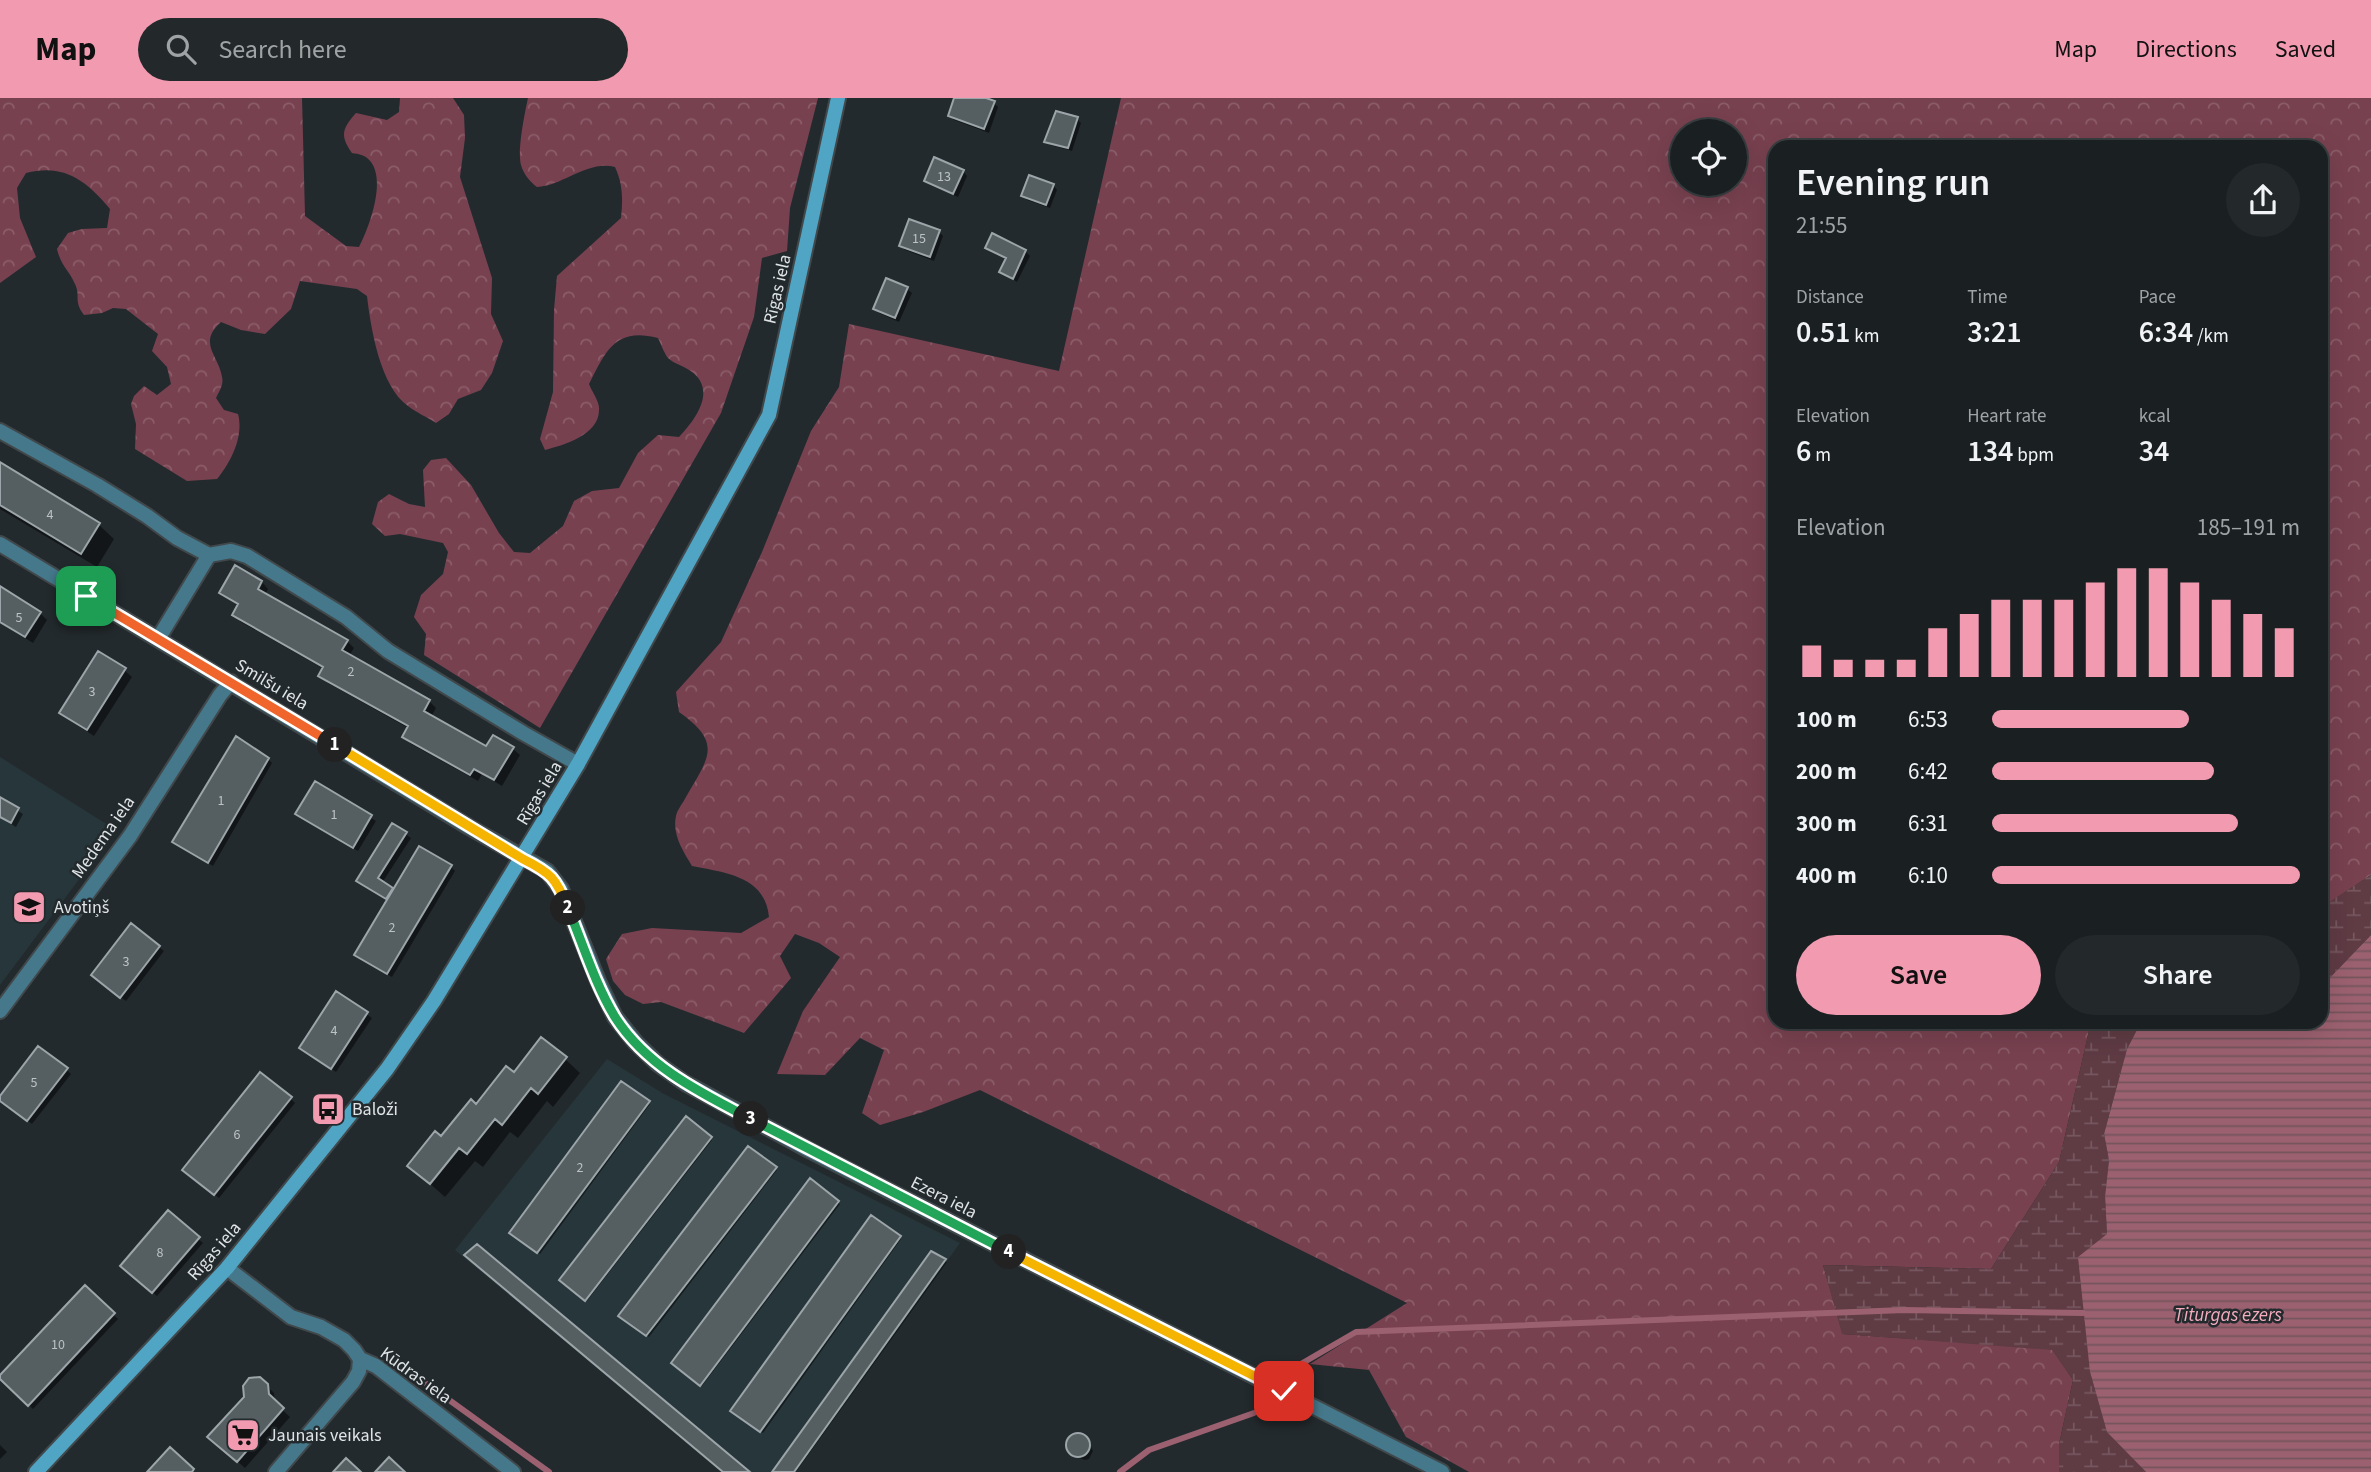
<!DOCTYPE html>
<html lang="en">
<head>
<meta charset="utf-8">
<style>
	:root { --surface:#1a2022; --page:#23282a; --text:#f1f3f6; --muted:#9fa3a5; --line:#383e40; --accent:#f29ab0 }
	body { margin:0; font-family:"Source Sans 3",sans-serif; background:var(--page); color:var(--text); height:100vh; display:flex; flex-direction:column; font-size:26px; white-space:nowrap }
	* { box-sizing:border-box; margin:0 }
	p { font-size:23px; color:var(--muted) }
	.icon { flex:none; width:38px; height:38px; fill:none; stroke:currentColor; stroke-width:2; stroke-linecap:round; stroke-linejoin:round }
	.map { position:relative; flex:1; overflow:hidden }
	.drawer { position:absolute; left:1768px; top:42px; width:560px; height:889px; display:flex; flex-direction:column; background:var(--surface); border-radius:21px; box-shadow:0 7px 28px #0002,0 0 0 2px var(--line) }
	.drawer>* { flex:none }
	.buttons { position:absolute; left:1670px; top:21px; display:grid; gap:14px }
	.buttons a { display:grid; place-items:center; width:77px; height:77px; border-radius:50%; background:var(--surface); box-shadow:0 7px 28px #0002,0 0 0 2px var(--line); font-size:35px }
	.pin { position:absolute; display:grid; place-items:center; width:60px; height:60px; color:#fff; margin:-30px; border-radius:14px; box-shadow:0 4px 10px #0006 }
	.km { position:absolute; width:35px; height:35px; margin:-18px; border-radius:50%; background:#222; color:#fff; font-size:19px; line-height:35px; text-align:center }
	.round { display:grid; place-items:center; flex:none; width:74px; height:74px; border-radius:37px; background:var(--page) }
	.headline { display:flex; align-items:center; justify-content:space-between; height:119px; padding:0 28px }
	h1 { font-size:38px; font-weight:600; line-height:52px }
	.stats { display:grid; grid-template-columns:repeat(3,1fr); gap:10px; height:119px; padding:7px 28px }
	.stats div { display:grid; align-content:center }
	.stats b { font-size:30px; font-weight:600 }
	.stats small { font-size:19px; font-weight:400 }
	.stats p { font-size:19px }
	.chart { height:196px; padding:14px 28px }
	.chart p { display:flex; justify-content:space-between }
	.chart svg { width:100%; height:126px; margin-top:7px; stroke:var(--accent); stroke-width:6 }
	.button { display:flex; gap:14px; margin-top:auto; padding:14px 28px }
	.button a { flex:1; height:80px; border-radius:42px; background:var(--accent); color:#111; font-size:28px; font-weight:600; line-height:80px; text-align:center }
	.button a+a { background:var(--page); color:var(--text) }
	ul { padding:0 28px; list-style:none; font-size:23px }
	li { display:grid; grid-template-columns:112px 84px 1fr; align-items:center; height:52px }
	li i { height:18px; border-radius:9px; background:var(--accent) }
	header { display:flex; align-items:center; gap:42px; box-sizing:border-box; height:98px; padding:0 35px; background:var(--accent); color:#111 }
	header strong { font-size:33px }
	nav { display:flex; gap:38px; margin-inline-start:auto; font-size:24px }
	.search { width:490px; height:63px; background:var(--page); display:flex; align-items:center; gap:18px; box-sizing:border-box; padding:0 24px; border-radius:38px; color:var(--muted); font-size:26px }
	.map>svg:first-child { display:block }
</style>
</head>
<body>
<header>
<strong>Map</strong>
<div class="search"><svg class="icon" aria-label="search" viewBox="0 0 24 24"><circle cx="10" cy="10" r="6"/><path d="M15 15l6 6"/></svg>Search here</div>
<nav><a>Map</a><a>Directions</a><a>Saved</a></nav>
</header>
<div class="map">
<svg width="2371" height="1374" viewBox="0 0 2371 1374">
	<defs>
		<pattern id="forest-crowns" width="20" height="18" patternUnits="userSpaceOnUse" patternTransform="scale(1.75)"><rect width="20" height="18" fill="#784150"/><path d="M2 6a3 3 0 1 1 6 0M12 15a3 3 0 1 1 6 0" fill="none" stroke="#8b5c69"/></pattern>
		<pattern id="wetland-marsh" width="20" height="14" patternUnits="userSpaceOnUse" patternTransform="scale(1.75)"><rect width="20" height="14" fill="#5f3b44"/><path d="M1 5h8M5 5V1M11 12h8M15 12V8" fill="none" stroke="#76575f"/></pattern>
		<pattern id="water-rules" width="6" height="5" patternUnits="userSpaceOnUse" patternTransform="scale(1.75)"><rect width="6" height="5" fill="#9c6170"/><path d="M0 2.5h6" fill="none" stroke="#74545d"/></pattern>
	</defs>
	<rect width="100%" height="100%" fill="#232a2d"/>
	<path fill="#27363a" d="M0 659 116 732 0 887Z
		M607 961 664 996 960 1145 796 1374H722L455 1152Z"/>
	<path fill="url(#forest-crowns)" fill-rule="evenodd" d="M0 0H302L305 118 346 148 359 149C369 130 386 84 371 64 366 57 359 56 352 55 339 37 343 30 356 15L387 22 399 14 400 0H453L464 17 465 40 460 79 492 180 491 216 503 243 492 275 481 292 458 301 449 316 436 325C427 319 417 315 408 308 380 288 371 231 367 198L357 191 300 183 291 211 265 236 241 232 221 224C197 245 219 258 222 279 224 287 219 293 216 300L224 312 238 316C244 338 231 364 217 381L187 383 135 351 136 326 131 306 134 298 144 288 157 297 171 286 167 269 152 253 158 236 126 211 113 210 102 215 84 217C73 202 81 199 75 186 69 172 61 168 57 151L68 135 82 131 107 130 110 111C87 83 64 65 26 75L17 90 20 120 36 159 0 185Z
		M528 0H818L790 110 787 153 762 160 754 219 721 315 540 630 424 557 426 536 414 519 421 497 443 476 448 454 443 445 400 436 385 438 372 426 378 404 389 396 409 406 425 409 423 372 431 362 446 360 471 387 499 435 514 454 530 455 563 428 574 403 592 393 619 390 638 355 658 337 679 339C695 322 717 293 692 274 685 268 674 266 668 260 664 255 661 246 658 240 615 229 606 253 589 286 592 294 600 304 599 312 599 337 564 347 545 352L540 341 553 294 554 212 557 178 621 120C623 102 623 86 615 69 587 62 563 88 537 89 530 84 523 75 521 67 517 53 525 14 528 0Z
		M1121 0H2371V777L2321 810 2320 49H1774V924H2091L2059 1064 1991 1171 1823 1167 1843 1236 2052 1251 2073 1282 2059 1346V1374H1469L1406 1339 1369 1272 1310 1266 1407 1205 980 992 923 1014 880 1027 862 1015 884 952 860 940 825 977 777 976 803 913 840 859 819 845 795 836 780 858 791 880 744 935 661 904 643 906 625 897 613 883 606 861 622 836 652 830 741 835 769 819C765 778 726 775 692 768 683 753 672 737 676 718 677 712 683 705 686 699 709 659 723 645 679 614L676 594 721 544 762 454 811 333 839 289 849 226 1059 273ZM1682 33H1734V86H1682Z"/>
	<path fill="url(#wetland-marsh)" d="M2371 777V837L2321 889 2320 810Z
		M2091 924H2141L2127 951 2104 1036 2109 1062 2105 1098 2107 1136 2090 1274 2107 1333 2146 1374H2059V1346L2073 1282 2052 1252 1842 1236 1823 1167 1991 1171 2059 1064Z"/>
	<path fill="url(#water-rules)" d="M2371 837V1374H2146L2107 1334 2090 1274 2078 1159 2107 1136 2105 1098 2109 1062 2104 1036 2127 951 2141 924H2233L2245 931 2273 924H2320L2321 889Z"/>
	<path fill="#0007" d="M956 0H981L994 5 998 9 989 35 954 22 950 18Z
		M1077 21 1081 25 1072 53 1050 47 1046 43Z
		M963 73 967 78 958 99 930 87 926 83Z
		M1053 87 1057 92 1050 110 1027 102 1023 97Z
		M939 134 943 138 934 163 905 152 901 148Z
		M993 138 1025 153 1030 158 1017 184 1001 174 1007 161 987 149Z
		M907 191 912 195 899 224 879 215 875 211Z
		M0 366 99 427 114 441 97 469 0 411Z
		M263 485 268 491 265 497 347 543 354 550 349 558 429 603 436 610 431 619 487 650H512L520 657 502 688 482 676 478 683 411 646 404 638 408 630 328 585 321 577 324 571 241 524 234 517 239 508 221 495 255 499Z
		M0 490 40 515 47 522 33 545 0 525Z
		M124 572 132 579 94 638 69 622 62 615Z
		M268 661 272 665 213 768 174 744Z
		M315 686 376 723 358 753 302 720Z
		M0 701 23 716 16 729 0 720Z
		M393 727 411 740 382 785 394 792 451 769 455 773 392 879 356 857 388 802 363 787Z
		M131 828 164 853 126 903 97 882Z
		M337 895 372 920 336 974 306 954Z
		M565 961 580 975 553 1009 547 1003 518 1040 510 1034 483 1069 475 1063 445 1099 410 1068 514 976Z
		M67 972 71 976 32 1026 0 1001Z
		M622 985 650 1006 540 1156 512 1135Z
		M291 1001 295 1005 219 1100 189 1076Z
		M686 1021 712 1042 587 1203 561 1182Z
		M749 1051 777 1072 649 1239 620 1218Z
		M811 1083 840 1106 702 1288 673 1265Z
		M168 1115 203 1145 157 1198 127 1173Z
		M900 1139 901 1141 763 1335 734 1315Z
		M932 1155 947 1164 796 1374H774Z
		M85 1190 118 1221 33 1311 1 1279Z
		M267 1288 274 1295 275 1305 290 1319 245 1370 217 1346Z
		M1076 1337 1085 1339 1089 1344 1093 1353 1089 1361 1085 1362 1076 1359 1071 1354 1068 1346 1069 1342Z
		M0 1347 7 1354 0 1361Z"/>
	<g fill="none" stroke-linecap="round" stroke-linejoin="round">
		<path stroke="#9c6170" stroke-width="6" d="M1294 1270 1356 1234 1904 1212 2083 1215
			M427 1286 549 1374
			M1120 1374 1149 1352 1254 1315"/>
	</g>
	<path fill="#555e61" stroke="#9ca5a9" stroke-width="2" d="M954 0H986L995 3 984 31 948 18Z
		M1056 13 1078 19 1068 50 1044 44Z
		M934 59 964 72 953 96 924 83Z
		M1029 77 1054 86 1046 107 1021 98Z
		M909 121 940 132 930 159 899 148Z
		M992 135 1026 152 1013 181 999 174 1006 160 985 150Z
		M886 180 908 189 895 220 873 211Z
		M0 364 100 425 81 456 0 407Z
		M235 467 262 483 258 491 348 542 342 552 430 602 424 613 486 648 493 637 514 649 494 682 474 671 470 677 402 639 408 628 318 578 323 569 232 517 238 506 219 495Z
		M0 488 41 514 25 539 0 524Z
		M98 553 126 570 87 632 59 615Z
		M236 638 269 660 208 765 172 744Z
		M315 683 372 717 353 750 295 716Z
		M0 699 19 710 11 725 0 719Z
		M392 725 407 734 378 780 393 790 386 801 356 783Z
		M419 748 452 767 387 876 354 857Z
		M131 825 160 848 120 900 91 877Z
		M336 893 368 914 331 971 299 950Z
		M541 939 567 959 538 996 531 990 502 1027 495 1021 467 1056 459 1050 430 1086 407 1068 435 1033 441 1038 471 1001 476 1006 506 968 514 974Z
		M38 948 68 970 27 1023 0 1003V998Z
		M260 974 292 999 214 1097 182 1072Z
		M621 983 650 1003 537 1155 509 1135Z
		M686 1018 712 1039 585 1203 559 1182Z
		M748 1048 777 1069 646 1238 618 1218Z
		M810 1080 839 1103 700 1288 671 1265Z
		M168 1112 200 1139 152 1195 120 1168Z
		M871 1117 901 1138 760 1334 730 1313Z
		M477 1146 750 1374H723L464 1157Z
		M931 1153 946 1161 794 1374H772Z
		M85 1187 115 1215 28 1308 0 1281V1277Z
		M260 1279 268 1286 269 1296 284 1310 237 1364 207 1339 244 1299 243 1288 249 1280Z
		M1066 1347a12 12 0 1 1 24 0a12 12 0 1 1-24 0Z
		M170 1349 194 1371 192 1374H147Z
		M389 1359 405 1374H375Z
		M346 1360 361 1374H333Z"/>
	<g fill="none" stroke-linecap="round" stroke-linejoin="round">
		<g stroke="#41484b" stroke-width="18">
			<path id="street" d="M0 333 97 387 147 418 177 440 209 457 231 453 247 458 346 519 388 553 523 635 578 666
				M0 446 469 729 547 773 561 791 598 883 615 919 636 945 658 966 685 985 809 1052 1442 1374
				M158 541 209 457
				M0 913 130 738 220 597 231 584
				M227 1170 291 1219 321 1229 344 1242 354 1252 360 1261 376 1268 513 1374
				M276 1374 353 1284 359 1273 360 1261"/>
		</g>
		<g stroke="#41484b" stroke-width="18">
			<path id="secondary" d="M36 1374 227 1170 387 971 434 903 578 666 769 317 838 0"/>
		</g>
		<use href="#street" stroke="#45788b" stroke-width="14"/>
		<use href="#secondary" stroke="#4fa5c3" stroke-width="14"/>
	</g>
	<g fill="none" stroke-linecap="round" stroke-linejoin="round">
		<g stroke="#fff" stroke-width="14">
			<path id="split-1" d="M86 498 335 647"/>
		</g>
		<g stroke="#fff" stroke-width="14">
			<path id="split-2" d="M335 647 523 761C551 775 556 780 568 810"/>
		</g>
		<g stroke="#fff" stroke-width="14">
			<path id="split-3" d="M568 810C583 846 595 886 615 919 647 969 701 995 751 1021"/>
		</g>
		<g stroke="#fff" stroke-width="14">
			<path id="split-4" d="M751 1021 1009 1154"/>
		</g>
		<g stroke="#fff" stroke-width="14">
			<path id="split-5" d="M1009 1154 1284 1293"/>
		</g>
		<use href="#split-1" stroke="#f0652b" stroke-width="9"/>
		<use href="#split-2" stroke="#f5b400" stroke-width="9"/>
		<use href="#split-3" stroke="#22a559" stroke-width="9"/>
		<use href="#split-4" stroke="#22a559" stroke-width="9"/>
		<use href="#split-5" stroke="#f5b400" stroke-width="9"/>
	</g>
	<defs>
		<g id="school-square" transform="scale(1.75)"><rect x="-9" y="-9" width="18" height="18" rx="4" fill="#f29ab0" stroke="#232a2d"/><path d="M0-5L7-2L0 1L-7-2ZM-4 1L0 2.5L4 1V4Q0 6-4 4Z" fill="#111"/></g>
		<g id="bus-square" transform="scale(1.75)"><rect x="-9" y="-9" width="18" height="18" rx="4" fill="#f29ab0" stroke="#232a2d"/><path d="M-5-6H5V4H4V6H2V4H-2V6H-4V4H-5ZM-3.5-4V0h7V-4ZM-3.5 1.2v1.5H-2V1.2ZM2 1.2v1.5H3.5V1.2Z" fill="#111"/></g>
		<g id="supermarket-square" transform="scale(1.75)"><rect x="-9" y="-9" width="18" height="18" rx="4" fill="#f29ab0" stroke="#232a2d"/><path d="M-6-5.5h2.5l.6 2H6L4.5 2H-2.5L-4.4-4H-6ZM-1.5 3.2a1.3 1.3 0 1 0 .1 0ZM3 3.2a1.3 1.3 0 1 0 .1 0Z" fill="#111"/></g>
	</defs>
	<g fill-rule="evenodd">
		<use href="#school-square" x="29" y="809"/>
		<use href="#bus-square" x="328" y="1011"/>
		<use href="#supermarket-square" x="243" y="1337"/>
	</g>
	<g text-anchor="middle" stroke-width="5" stroke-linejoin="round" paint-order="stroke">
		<g font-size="14" fill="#bcc2c5">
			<text x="944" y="83">13</text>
			<text x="919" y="145">15</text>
			<text x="50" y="421">4</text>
			<text x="19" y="524">5</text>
			<text x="351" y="578">2</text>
			<text x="92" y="598">3</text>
			<text x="221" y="707">1</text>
			<text x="334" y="721">1</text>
			<text x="392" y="834">2</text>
			<text x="126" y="868">3</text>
			<text x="334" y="937">4</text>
			<text x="34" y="989">5</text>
			<text x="237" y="1041">6</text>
			<text x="580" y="1074">2</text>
			<text x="160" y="1159">8</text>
			<text x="58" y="1251">10</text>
		</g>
		<g font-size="18" fill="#dfe4e6" stroke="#232a2d">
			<text transform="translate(777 191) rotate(-77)" y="6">Rīgas iela</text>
			<text transform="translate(272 586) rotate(31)" y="6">Smilšu iela</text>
			<text transform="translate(539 695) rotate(-59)" y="6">Rīgas iela</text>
			<text transform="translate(103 739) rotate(-55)" y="6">Medema iela</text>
			<text transform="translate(944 1099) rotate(27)" y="6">Ezera iela</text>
			<text transform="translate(214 1153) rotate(-49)" y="6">Rīgas iela</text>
			<text transform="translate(416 1277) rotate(36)" y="6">Kūdras iela</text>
		</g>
		<g font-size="18" fill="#dfe4e6" stroke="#232a2d" text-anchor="start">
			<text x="54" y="815">Avotiņš</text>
			<text x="352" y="1017">Baloži</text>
			<text x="268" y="1343">Jaunais veikals</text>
		</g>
		<g font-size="19" font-style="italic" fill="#f5adbe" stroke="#232a2d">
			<text x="2228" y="1223">Titurgas ezers</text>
		</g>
	</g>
</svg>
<div class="buttons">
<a><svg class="icon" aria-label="locate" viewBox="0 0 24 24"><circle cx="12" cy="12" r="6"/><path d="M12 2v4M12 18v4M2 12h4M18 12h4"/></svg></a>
</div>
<div class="pin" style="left:86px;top:498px;background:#1e9e55"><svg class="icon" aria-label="arrive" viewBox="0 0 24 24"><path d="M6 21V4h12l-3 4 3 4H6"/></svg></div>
<div class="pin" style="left:1284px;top:1293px;background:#d93025"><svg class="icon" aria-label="check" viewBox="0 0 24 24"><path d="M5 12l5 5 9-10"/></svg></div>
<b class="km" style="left:335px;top:647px">1</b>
<b class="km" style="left:568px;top:810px">2</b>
<b class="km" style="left:751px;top:1021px">3</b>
<b class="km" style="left:1009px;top:1154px">4</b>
<section class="drawer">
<div class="headline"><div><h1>Evening run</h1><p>21:55</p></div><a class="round"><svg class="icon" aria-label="share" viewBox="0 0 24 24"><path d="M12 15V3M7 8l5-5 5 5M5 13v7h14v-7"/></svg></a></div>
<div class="stats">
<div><p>Distance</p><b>0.51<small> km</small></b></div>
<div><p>Time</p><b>3:21</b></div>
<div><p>Pace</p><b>6:34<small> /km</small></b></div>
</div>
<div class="stats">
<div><p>Elevation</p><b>6<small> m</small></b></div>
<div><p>Heart rate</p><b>134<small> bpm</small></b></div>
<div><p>kcal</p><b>34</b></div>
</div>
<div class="chart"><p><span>Elevation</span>185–191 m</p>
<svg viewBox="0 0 160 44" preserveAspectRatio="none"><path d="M5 44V33M15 44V38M25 44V38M35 44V38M45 44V27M55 44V22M65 44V17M75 44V17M85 44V17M95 44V11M105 44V6M115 44V6M125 44V11M135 44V17M145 44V22M155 44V27"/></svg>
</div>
<ul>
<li><b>100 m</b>6:53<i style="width:64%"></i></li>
<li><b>200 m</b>6:42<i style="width:72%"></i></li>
<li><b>300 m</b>6:31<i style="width:80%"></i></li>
<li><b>400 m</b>6:10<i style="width:100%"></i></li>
</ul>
<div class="button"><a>Save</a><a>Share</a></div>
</section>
</div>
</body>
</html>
